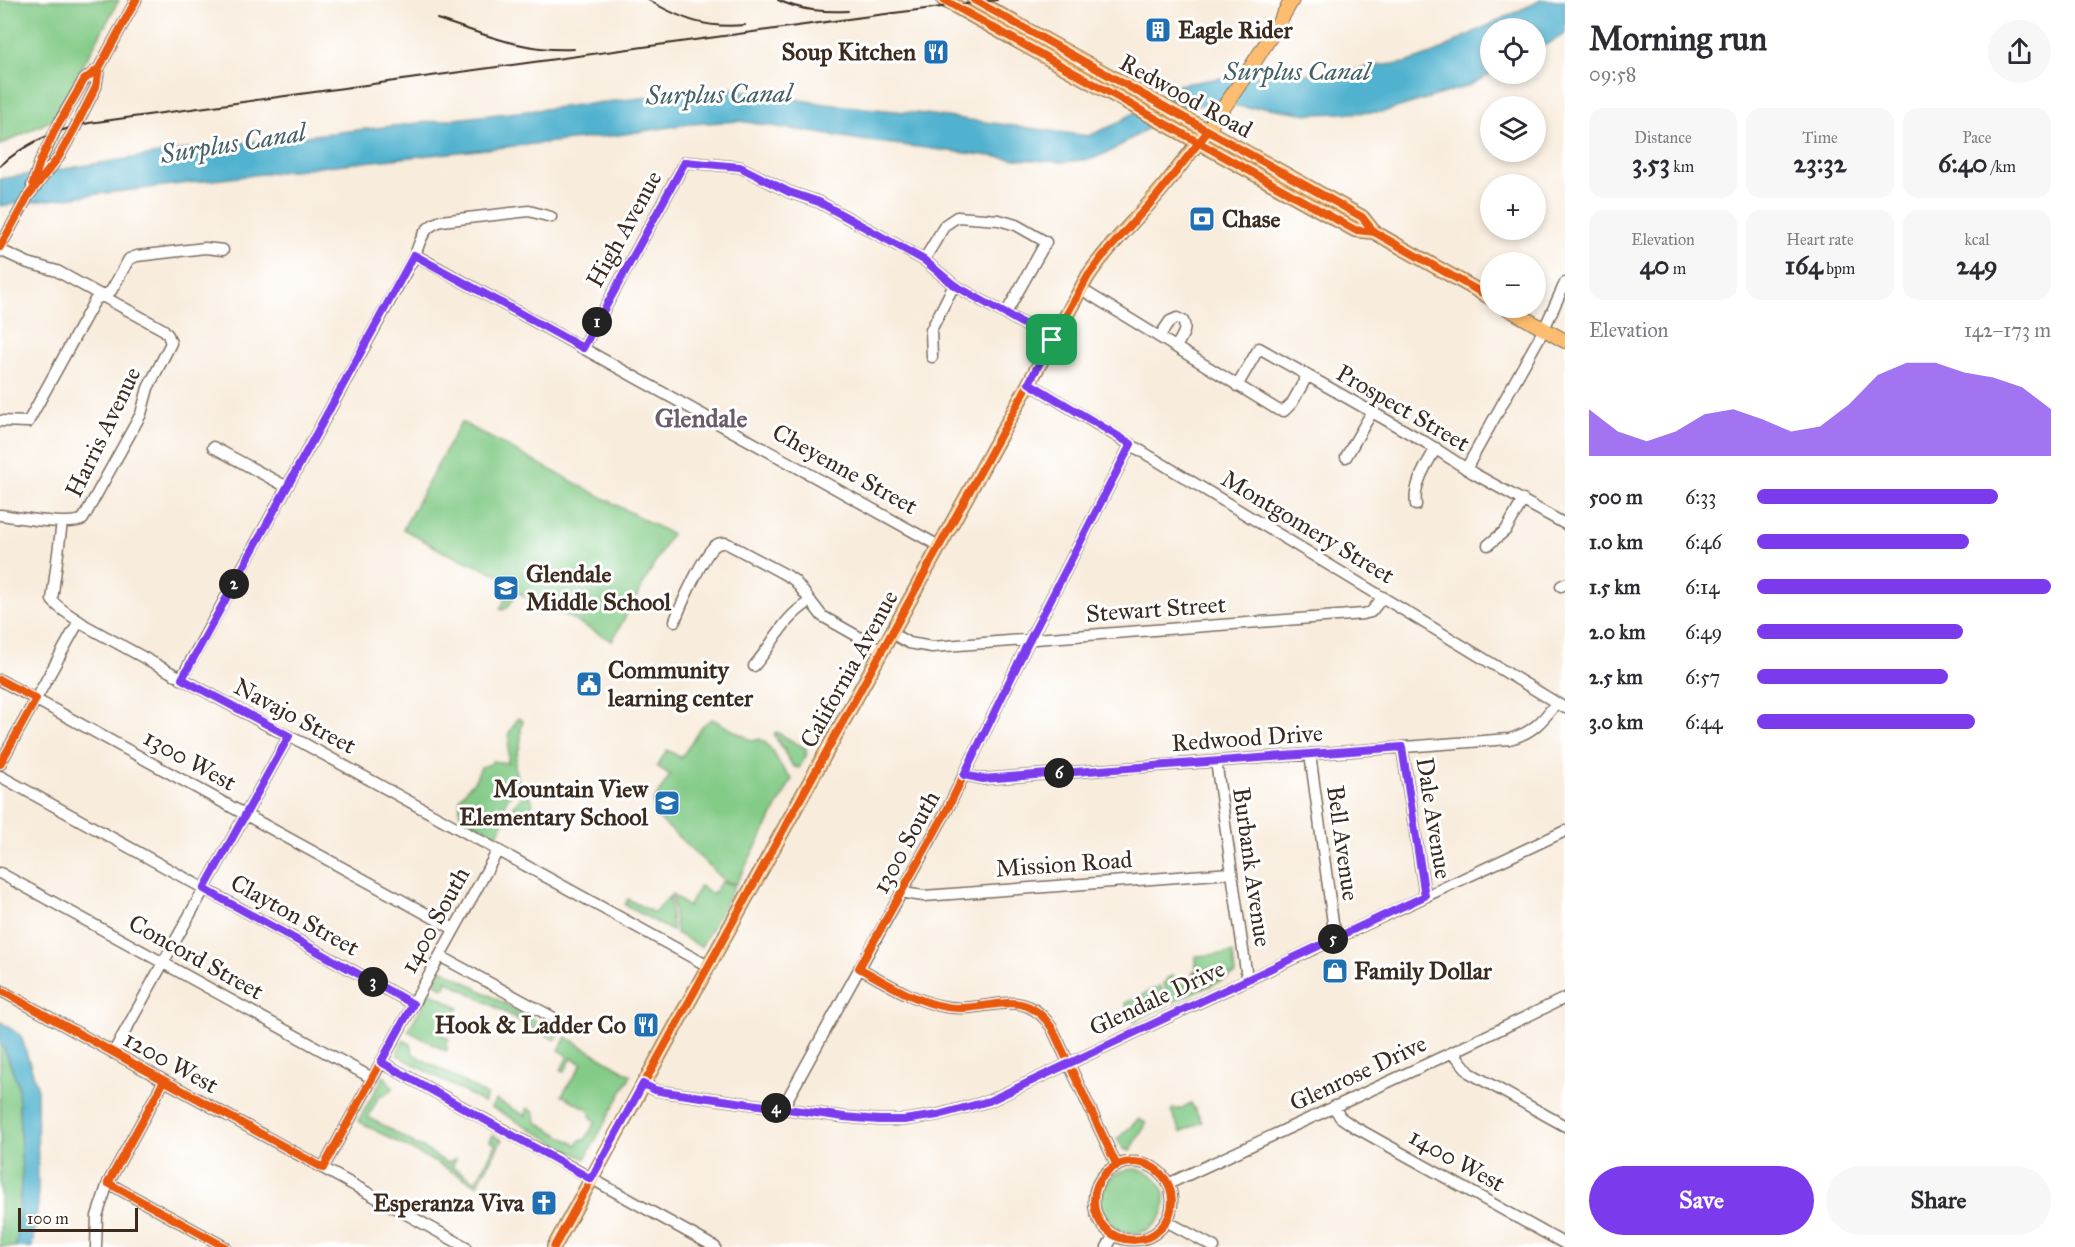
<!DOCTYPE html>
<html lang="en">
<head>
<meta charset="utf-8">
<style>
	:root { --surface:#fff; --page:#f7f7f7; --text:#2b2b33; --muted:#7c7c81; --accent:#7c3aed }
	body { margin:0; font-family:"IM FELL Great Primer",serif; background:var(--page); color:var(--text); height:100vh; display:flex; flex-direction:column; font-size:22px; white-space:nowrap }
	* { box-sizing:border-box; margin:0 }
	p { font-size:20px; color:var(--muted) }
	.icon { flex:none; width:33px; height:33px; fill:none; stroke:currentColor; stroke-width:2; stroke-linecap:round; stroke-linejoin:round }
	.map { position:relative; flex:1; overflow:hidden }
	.sheet { display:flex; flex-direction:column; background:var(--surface); width:510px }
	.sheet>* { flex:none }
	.controls { position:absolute; left:1480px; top:18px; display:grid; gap:12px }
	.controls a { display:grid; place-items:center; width:66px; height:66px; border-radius:50%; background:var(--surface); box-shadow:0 3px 9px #0003; font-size:30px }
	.scale { position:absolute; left:18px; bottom:15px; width:120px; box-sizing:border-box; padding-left:6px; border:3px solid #3b2a1e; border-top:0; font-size:16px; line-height:21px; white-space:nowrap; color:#3b2a1e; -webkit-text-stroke:4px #fff; paint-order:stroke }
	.pin { position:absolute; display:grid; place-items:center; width:51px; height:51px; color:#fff; margin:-26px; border-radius:12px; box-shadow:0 3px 9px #0006 }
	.km { position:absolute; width:30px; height:30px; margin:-15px; border-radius:50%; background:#222; color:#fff; font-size:16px; line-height:30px; text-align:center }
	.round { display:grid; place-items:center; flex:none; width:63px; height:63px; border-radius:32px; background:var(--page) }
	.overview { display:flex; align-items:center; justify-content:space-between; height:102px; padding:0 24px }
	h1 { font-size:33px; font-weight:700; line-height:45px }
	.figures { display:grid; grid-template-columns:repeat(3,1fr); gap:9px; height:102px; padding:6px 24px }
	.figures div { display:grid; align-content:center; border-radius:15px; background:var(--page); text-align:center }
	.figures b { font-size:26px; font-weight:700 }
	.figures small { font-size:16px; font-weight:400 }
	.figures p { font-size:16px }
	.chart { height:168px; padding:12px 24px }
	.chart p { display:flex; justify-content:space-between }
	.chart svg { width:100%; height:108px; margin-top:6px; fill:var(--accent); opacity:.7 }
	.action { display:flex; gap:12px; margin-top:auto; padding:12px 24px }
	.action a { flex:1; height:69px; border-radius:36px; background:var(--accent); color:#fff; font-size:24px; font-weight:700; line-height:69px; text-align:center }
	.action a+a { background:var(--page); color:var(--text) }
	ul { padding:0 24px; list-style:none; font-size:20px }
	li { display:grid; grid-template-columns:96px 72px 1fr; align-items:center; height:45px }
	li i { height:15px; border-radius:8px; background:var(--accent) }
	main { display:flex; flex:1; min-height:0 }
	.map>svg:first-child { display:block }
</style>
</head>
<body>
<main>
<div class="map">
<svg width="1565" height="1247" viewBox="0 0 1565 1247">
	<rect width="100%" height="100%" fill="#fff"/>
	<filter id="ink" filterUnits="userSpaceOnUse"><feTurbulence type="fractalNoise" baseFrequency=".0167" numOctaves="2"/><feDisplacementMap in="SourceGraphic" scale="12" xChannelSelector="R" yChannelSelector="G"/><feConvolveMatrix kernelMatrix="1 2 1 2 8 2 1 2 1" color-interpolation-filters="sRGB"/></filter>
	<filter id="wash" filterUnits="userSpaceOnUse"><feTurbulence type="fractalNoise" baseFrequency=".008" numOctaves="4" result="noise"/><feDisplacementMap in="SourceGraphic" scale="24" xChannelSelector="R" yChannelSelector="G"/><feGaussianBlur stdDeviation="1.35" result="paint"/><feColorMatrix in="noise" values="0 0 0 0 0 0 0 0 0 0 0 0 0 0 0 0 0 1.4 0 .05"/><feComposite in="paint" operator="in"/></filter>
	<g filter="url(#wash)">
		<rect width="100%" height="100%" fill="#f8ecdc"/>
		<path fill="#83cb87" stroke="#5f7a52" stroke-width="1.5" d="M0 0H119L54 119 0 145Z
			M461 422 671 534 612 641 559 612 556 614 517 592 508 607 503 610 500 609 511 589 506 586 509 579 442 551 403 529Z
			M518 718 523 721C520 728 521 732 521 740 518 759 510 761 519 782L506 801 504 808 505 820 497 835 460 816V797L475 780 481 767 491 764 492 761 508 763 509 733Z
			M712 719 753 741 760 739C775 747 778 768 792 779L736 884 723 881V879L654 814 653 802 670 775 657 766 667 750 681 758 702 726Z
			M776 732 807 749 805 753 807 754 799 768 793 766 784 752 785 749H783L774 735Z
			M524 795 530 796C536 804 531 812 524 819H516L514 816V805Z
			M721 882 734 885 733 889 701 947 676 933 672 894 688 907 700 886 713 894Z
			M670 896 672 931 625 905 628 899 654 913Z
			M1233 953 1235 974 1203 989 1196 972V956Z
			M442 970H444L560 1034 555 1040 446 980V986L443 988 435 983Z
			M1194 971 1201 989 1172 1003 1164 986 1163 983 1167 981 1166 979 1173 975 1175 979 1178 978 1182 985 1195 979 1192 972Z
			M1160 986 1169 1005 1134 1021 1125 1003Z
			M430 992 459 1008 455 1016 450 1018 441 1034 449 1039 445 1046 448 1048 446 1051 408 1031Z
			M566 1037 631 1075 585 1159 491 1107 496 1100 526 1116 527 1108 535 1113 536 1122 577 1145 581 1139 585 1140 596 1121 591 1118 589 1110 562 1095 582 1064 572 1058 564 1072 561 1070 568 1056 559 1050Z
			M403 1040 411 1044 413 1054 487 1095 484 1103 397 1055Z
			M0 1045 4 1048 18 1084 22 1173 16 1247H0Z
			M384 1076 393 1088 384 1096 380 1095 368 1117 414 1143 413 1145 423 1148 447 1163 456 1159 452 1167 476 1181 496 1145 490 1141 493 1135 502 1140 477 1185 358 1121Z
			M1191 1103 1202 1122 1181 1132 1171 1111 1173 1109H1180Z
			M1139 1119 1146 1123 1145 1126 1130 1151 1124 1149 1117 1139Z
			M1101 1201a32 32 0 1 1 64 0a32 32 0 1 1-64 0Z"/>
		<path fill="#51b2cf" stroke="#466e76" stroke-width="1.5" d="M1541 0H1565V34L1536 50V28H1491V74L1468 86 1383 112 1309 114 1263 107 1248 108 1226 104 1191 105 1181 108 1111 151 1092 159 1063 162 1015 159 868 141 740 121 690 124 618 135 336 165 0 206V179L190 149 729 88 825 104 925 114 1088 136 1116 124 1178 85 1214 79 1268 74H1335L1374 66 1406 63 1439 51 1466 36Z
			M0 1021 21 1036 37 1086 38 1203 32 1247H16L22 1173 18 1084 4 1048 0 1045Z"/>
	</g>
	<g filter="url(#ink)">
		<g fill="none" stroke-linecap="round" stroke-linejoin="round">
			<g stroke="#7d6e60" stroke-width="13">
				<path id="minor" d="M32 186 40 162 61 119 84 80 99 68
					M0 247 28 196 58 158 76 126 96 87 99 68 136 0
					M0 250 28 263 57 271 164 330 168 335 171 343 148 388 141 414 83 519C71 527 17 517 0 515
					M415 255 939 546
					M924 260 945 225 957 217 999 220 1016 225 1046 242 1006 313
					M1081 289 1278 410 1284 411 1292 403 1307 376
					M1159 337 1170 321 1177 318 1183 321C1188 330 1180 339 1176 347
					M583 348 685 162 740 167 789 192 819 202 924 260 954 285 1052 340
					M932 357 931 330 954 285
					M1029 383 1565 708
					M1237 386 1259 348 1425 442 1473 473 1565 524
					M0 421 28 422 95 300 111 291 129 259 137 256 205 248 223 250
					M213 447 287 487
					M1346 457 1372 412
					M1466 469 1544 329 1565 283
					M1416 505C1413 484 1426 466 1436 448
					M62 522 52 600C58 609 77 619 86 626L276 730 303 743 708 966
					M1488 545 1506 530 1523 500
					M1561 586 1565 584
					M675 621C680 607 705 551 716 545 720 542 722 543 726 543L788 576 795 581 822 616 882 650
					M891 633 909 643 932 647 1363 614 1371 612 1383 597
					M754 666C775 642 781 620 809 602
					M181 679 415 255C421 239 423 227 441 221L529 211 551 217
					M0 680 454 929
					M1402 747 1425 896
					M1310 754 1333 923 1338 937
					M1216 761 1247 978
					M0 764 79 621
					M964 775 983 779 1509 739C1531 734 1543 721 1556 703
					M0 776 413 1004
					M0 873 372 1078
					M901 891 910 894 924 896 1231 873
					M440 956 552 1017
					M859 968C887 983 915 1002 947 1007 988 1014 1022 983 1052 1028L1117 1166
					M0 990 466 1247
					M1453 1052 1470 1073 1565 1126
					M113 1053 289 736
					M381 1062 715 1247
					M643 1084 655 1090 665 1092 844 1117 879 1120H904L937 1115 989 1101 1565 831
					M1334 1106 1340 1117 1353 1126 1565 1244
					M785 1109 788 1098 947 810 1026 647 1131 444
					M1094 1201a39 39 0 1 1 78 0a39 39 0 1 1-78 0Z
					M323 1168 498 850
					M108 1183 225 1247
					M1168 1184 1453 1052 1565 998
					M1166 1221 1214 1247
					M96 1247 97 1216 108 1183 164 1081
					M1107 1247 1114 1235"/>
			</g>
			<g stroke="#7d6e60" stroke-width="16">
				<path id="major" d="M944 0 1355 230 1374 232 1491 298
					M974 0 1362 217 1374 232
					M1507 308 1565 341
					M554 1247 1088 276C1110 243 1140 216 1165 185 1212 127 1255 65 1292 0"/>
			</g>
			<use href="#minor" stroke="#fff" stroke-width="10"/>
			<use href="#major" stroke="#fcbd6f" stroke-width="14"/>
			<path stroke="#3b2a1e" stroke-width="2" d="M648 0C682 19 705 29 745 25
				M778 0C801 11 824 12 848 11
				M437 19C483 34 525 52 574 49
				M0 166C25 143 56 130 89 123L870 16 997 0"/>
			<g stroke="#fff" stroke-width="11">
				<path id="cycleway" d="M944 0 1355 230 1374 232 1491 298
					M974 0 1362 217 1374 232
					M685 162 740 167 789 192 819 202 924 260 954 285 1052 340
					M33 183 40 162 54 132 84 80 99 68
					M0 247 28 196 58 158 76 126 96 87 99 68 136 0
					M1029 383 1131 444 1026 647 947 810 859 968C887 983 915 1002 947 1007 988 1014 1022 983 1052 1028L1117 1166
					M0 680 36 699 0 764
					M0 990 323 1168 381 1062 591 1179
					M164 1081 108 1183 225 1247
					M643 1084 655 1090 665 1092 844 1117 879 1120H904L937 1115 989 1101 1396 910
					M1094 1201a39 39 0 1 1 78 0a39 39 0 1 1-78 0Z
					M554 1247 1088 276 1102 257 1156 197 1208 131"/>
			</g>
			<use href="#cycleway" stroke="#e8590c" stroke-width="8"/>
		</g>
	</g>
	<g fill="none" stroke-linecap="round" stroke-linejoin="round" filter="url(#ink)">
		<g stroke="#fff" stroke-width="12">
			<path id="route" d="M685 162 740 167 789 192 819 202 924 260 954 285 1052 340 1029 383 1131 444 1026 647 964 775 983 779 1402 747 1425 896 989 1101 938 1115 904 1120H879L844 1117 665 1092 655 1090 643 1084 591 1179 381 1062 413 1004 204 889 289 736 182 679 414 255 583 348Z"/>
		</g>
		<use href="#route" stroke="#7c3aed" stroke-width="8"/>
	</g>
	<defs>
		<g id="building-square" transform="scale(1.35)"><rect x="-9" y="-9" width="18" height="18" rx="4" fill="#1f6fb2" stroke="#fff"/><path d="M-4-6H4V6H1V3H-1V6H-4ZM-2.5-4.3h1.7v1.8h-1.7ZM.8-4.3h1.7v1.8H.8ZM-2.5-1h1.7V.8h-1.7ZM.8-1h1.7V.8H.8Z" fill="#fff"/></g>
		<g id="restaurant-square" transform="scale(1.35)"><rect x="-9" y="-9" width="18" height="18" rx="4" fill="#1f6fb2" stroke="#fff"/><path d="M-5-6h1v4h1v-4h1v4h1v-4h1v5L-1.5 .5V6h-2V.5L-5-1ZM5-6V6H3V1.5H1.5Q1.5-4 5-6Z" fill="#fff"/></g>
		<g id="bank-square" transform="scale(1.35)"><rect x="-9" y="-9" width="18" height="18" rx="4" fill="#1f6fb2" stroke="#fff"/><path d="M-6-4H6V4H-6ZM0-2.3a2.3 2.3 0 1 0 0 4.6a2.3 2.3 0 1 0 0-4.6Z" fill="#fff"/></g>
		<g id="school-square" transform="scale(1.35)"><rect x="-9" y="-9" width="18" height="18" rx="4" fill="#1f6fb2" stroke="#fff"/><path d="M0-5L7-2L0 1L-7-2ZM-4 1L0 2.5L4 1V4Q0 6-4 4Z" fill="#fff"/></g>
		<g id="civic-square" transform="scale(1.35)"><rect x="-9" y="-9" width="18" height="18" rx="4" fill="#1f6fb2" stroke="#fff"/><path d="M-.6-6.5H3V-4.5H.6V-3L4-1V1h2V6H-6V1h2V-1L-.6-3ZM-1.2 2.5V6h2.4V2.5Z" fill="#fff"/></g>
		<g id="shop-square" transform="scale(1.35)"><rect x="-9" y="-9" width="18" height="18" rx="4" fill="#1f6fb2" stroke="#fff"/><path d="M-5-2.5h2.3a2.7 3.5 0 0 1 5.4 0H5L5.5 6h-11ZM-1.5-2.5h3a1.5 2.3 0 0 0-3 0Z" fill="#fff"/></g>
		<g id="church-square" transform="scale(1.35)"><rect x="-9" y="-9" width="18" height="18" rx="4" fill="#1f6fb2" stroke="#fff"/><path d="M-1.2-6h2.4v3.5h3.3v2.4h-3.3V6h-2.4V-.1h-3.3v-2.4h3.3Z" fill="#fff"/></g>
	</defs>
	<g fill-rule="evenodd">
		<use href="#building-square" x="1158" y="30"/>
		<use href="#restaurant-square" x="936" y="52"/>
		<use href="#bank-square" x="1202" y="219"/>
		<use href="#school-square" x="506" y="588"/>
		<use href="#civic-square" x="589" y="684"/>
		<use href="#school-square" x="667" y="803"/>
		<use href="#shop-square" x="1335" y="971"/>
		<use href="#restaurant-square" x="646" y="1025"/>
		<use href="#church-square" x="544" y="1203"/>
	</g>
	<g text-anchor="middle" stroke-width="6" stroke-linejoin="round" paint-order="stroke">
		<g font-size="24" font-weight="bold" fill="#3b2a1e" stroke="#fff" text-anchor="start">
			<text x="1178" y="38">Eagle Rider</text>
			<text x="916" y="60" text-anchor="end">Soup Kitchen</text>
			<text x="1222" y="227">Chase</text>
			<text x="526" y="582">Glendale<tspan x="526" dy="28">Middle School</tspan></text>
			<text x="608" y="678">Community<tspan x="608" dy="28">learning center</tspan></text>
			<text x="648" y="797" text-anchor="end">Mountain View<tspan x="648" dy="28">Elementary School</tspan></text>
			<text x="1354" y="979">Family Dollar</text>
			<text x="626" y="1033" text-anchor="end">Hook &amp; Ladder Co</text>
			<text x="524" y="1211" text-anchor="end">Esperanza Viva</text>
		</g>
		<g font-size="24" fill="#3b2a1e" stroke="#fff">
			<text transform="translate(1186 96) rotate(29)" y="8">Redwood Road</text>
			<text transform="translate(624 229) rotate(-61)" y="8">High Avenue</text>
			<text transform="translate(1403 408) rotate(30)" y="8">Prospect Street</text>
			<text transform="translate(103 432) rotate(-64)" y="8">Harris Avenue</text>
			<text transform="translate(845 469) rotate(29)" y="8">Cheyenne Street</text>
			<text transform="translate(1308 527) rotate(31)" y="8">Montgomery Street</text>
			<text transform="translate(1156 609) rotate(-4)" y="8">Stewart Street</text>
			<text transform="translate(849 669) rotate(-61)" y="8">California Avenue</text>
			<text transform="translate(295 716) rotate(28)" y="8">Navajo Street</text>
			<text transform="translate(1247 738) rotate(-4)" y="8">Redwood Drive</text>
			<text transform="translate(190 760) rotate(29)" y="8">1300 West</text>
			<text transform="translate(1434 818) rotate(81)" y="8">Dale Avenue</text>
			<text transform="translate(906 842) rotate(-61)" y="8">1300 South</text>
			<text transform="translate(1343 843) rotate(82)" y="8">Bell Avenue</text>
			<text transform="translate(1064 864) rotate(-4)" y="8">Mission Road</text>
			<text transform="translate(1252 867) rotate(82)" y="8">Burbank Avenue</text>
			<text transform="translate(295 915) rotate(29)" y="8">Clayton Street</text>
			<text transform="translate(435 920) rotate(-61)" y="8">1400 South</text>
			<text transform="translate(196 957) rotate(29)" y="8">Concord Street</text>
			<text transform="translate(1157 998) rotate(-25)" y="8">Glendale Drive</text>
			<text transform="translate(171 1062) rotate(29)" y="8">1200 West</text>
			<text transform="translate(1358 1073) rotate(-25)" y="8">Glenrose Drive</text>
			<text transform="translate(1457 1160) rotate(29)" y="8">1400 West</text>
		</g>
		<g font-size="26" font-style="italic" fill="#446065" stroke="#fff">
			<text x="1297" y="80">Surplus Canal</text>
			<text transform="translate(719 94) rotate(-1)" y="9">Surplus Canal</text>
			<text transform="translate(233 143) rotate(-9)" y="9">Surplus Canal</text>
		</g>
		<g font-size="26" font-weight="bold" fill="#6a5c69" stroke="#fff">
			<text x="701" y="427">Glendale</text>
		</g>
	</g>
</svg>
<div class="controls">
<a><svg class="icon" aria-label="locate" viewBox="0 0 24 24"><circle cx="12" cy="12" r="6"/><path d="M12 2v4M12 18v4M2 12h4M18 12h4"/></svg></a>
<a><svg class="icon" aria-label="layers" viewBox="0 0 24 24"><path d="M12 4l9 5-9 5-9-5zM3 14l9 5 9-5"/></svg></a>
<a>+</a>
<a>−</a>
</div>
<div class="scale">100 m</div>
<div class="pin" style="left:1052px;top:340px;background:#1e9e55"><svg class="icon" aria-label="arrive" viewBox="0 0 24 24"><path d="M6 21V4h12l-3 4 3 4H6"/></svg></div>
<b class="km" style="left:597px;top:322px">1</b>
<b class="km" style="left:234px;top:584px">2</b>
<b class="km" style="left:373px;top:982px">3</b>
<b class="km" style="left:776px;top:1108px">4</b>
<b class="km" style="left:1333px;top:939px">5</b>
<b class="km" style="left:1059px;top:773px">6</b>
</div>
<section class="sheet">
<div class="overview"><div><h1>Morning run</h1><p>09:58</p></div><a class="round"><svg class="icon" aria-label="share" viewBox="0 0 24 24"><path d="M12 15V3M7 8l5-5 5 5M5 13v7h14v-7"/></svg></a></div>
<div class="figures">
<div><p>Distance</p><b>3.53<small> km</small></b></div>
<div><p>Time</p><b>23:32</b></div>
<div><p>Pace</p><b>6:40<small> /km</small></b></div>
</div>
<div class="figures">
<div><p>Elevation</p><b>40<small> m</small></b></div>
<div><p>Heart rate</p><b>164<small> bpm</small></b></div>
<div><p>kcal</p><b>249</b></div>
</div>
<div class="chart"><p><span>Elevation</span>142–173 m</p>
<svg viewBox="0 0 160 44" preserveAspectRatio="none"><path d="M0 44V25L10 34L20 38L30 34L40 27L50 25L60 29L70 34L80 32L90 23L100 11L110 6L120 6L130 10L140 12L150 16L160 25V44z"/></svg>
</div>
<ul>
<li><b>500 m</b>6:33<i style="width:82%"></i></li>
<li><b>1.0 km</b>6:46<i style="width:72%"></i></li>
<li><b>1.5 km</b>6:14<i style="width:100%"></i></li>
<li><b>2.0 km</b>6:49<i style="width:70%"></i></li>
<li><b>2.5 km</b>6:57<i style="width:65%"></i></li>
<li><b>3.0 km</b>6:44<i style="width:74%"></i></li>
</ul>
<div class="action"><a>Save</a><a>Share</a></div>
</section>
</main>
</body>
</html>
